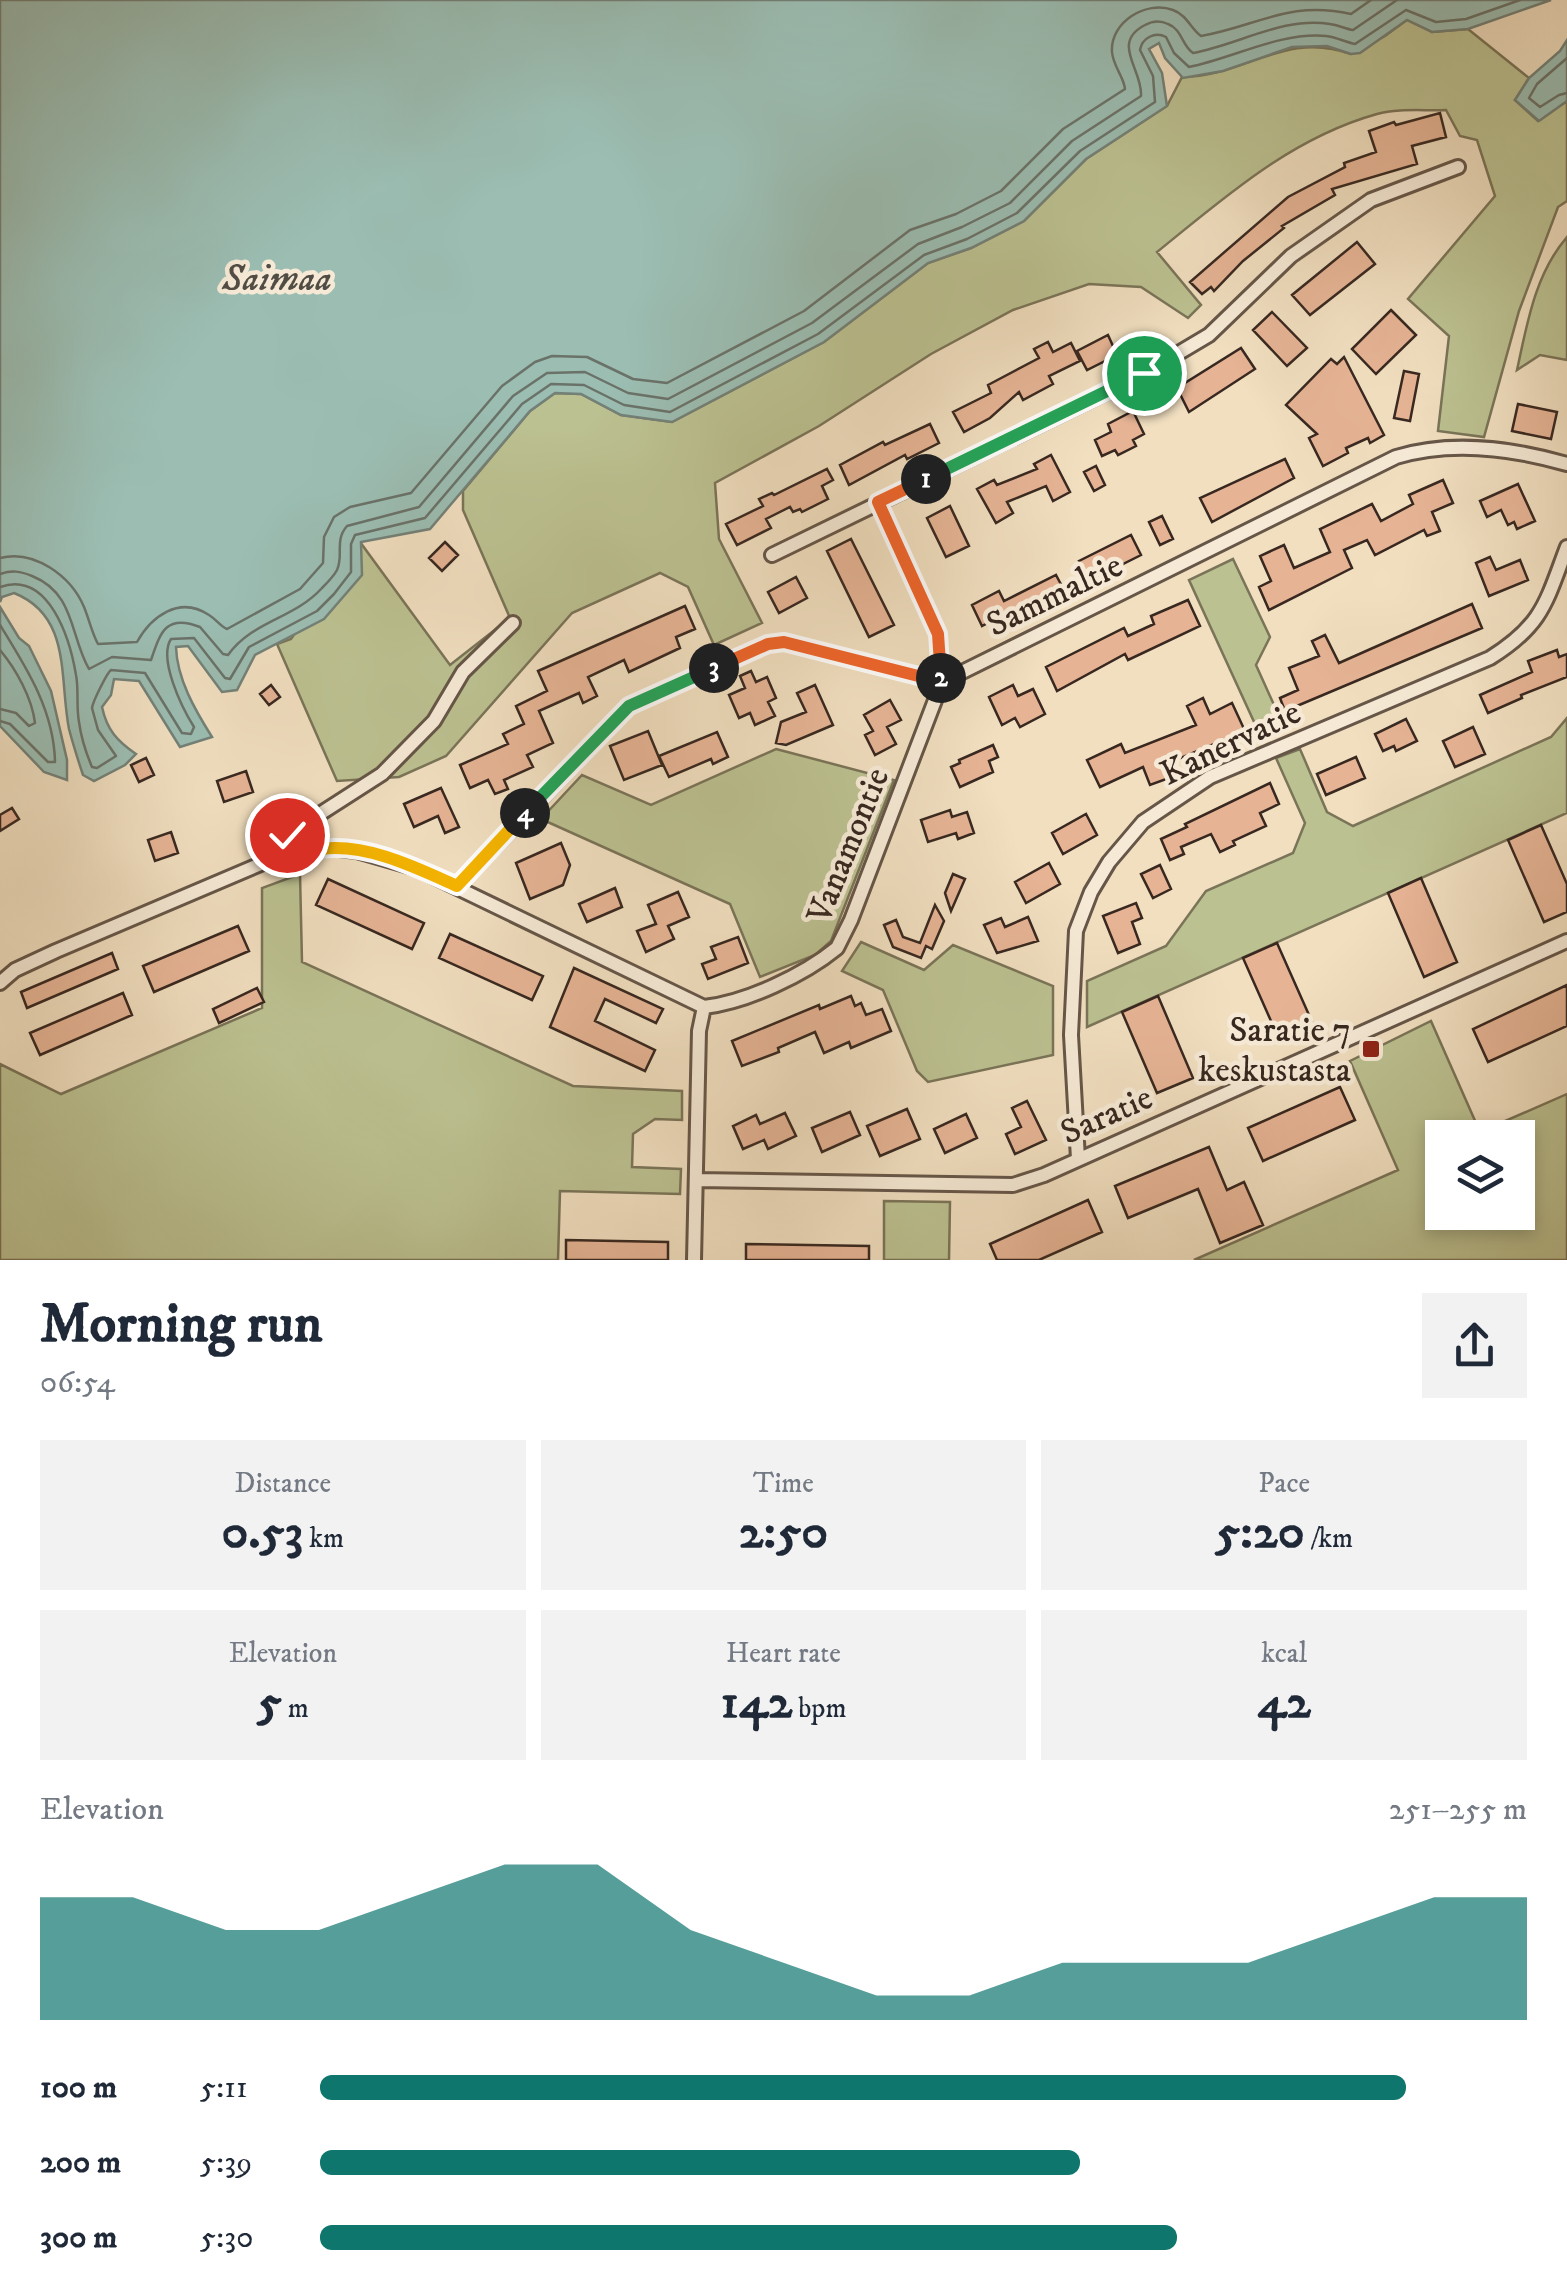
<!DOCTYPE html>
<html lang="en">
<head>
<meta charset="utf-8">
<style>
	:root { --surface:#fff; --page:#f2f2f3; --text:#1f2937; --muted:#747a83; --accent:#0f766e }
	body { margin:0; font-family:"IM FELL DW Pica",serif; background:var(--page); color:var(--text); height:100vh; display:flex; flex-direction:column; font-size:38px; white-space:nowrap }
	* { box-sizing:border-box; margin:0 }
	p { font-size:32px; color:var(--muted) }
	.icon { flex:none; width:55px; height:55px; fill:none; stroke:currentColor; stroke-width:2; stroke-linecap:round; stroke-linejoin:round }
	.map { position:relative; height:1260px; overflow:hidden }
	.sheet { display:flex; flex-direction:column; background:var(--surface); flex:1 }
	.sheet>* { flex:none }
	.tools { position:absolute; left:1425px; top:1120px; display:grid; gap:20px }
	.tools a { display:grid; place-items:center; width:110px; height:110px; border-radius:0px; background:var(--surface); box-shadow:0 5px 15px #0003; font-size:50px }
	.pin { position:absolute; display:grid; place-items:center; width:85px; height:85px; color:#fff; margin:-42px; border:5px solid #fff; border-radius:50%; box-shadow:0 2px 10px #0007 }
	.km { position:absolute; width:50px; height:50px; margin:-25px; border-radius:50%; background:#222; color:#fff; font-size:28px; line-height:50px; text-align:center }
	.round { display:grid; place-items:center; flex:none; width:105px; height:105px; border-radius:0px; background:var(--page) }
	.head { display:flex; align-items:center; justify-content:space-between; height:170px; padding:0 40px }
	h1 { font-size:55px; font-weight:700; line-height:75px }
	.stats { display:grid; grid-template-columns:repeat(3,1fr); gap:15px; height:170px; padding:10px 40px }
	.stats div { display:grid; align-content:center; border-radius:0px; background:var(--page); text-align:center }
	.stats b { font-size:50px; font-weight:700 }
	.stats small { font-size:28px; font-weight:400 }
	.stats p { font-size:28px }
	.chart { height:280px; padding:20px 40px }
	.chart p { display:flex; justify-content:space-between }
	.chart svg { width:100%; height:180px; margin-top:10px; fill:var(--accent); opacity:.7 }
	ul { padding:0 40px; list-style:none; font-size:32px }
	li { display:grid; grid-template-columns:160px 120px 1fr; align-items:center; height:75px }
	li i { height:25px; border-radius:12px; background:var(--accent) }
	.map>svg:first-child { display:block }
</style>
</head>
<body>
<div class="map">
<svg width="1567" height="1260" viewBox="0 0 1567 1260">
	<rect width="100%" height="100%" fill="#f1dfc0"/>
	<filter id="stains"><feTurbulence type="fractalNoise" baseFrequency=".002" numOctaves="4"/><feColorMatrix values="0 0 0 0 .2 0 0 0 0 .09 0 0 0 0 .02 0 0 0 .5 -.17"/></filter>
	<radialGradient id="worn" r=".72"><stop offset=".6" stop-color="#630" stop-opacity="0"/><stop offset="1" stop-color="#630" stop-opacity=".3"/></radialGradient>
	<path fill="#bcc191" stroke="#7a7458" stroke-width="2.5" fill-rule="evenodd" d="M1408 19 1432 32 1468 29 1529 78 1515 100 1538 121 1567 101V201L1558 207 1519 311 1484 437 1438 431 1449 336 1408 299 1495 196 1477 140 1460 136 1446 110C1424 111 1398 108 1377 114 1291 138 1225 197 1157 252L1201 305 1188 318 1141 287 1089 284 1013 310 931 354 819 426 715 483 719 539 762 623 714 645 688 587 660 573 572 613 446 756 399 777 337 781 277 644 291 639 360 542 450 665 510 618 463 510V491L530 411 555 393 581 394 621 415 672 422 824 342 928 263 971 248 1024 221 1086 159 1167 106 1182 77C1245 77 1284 30 1351 54L1385 36Z
		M1567 237V360L1540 355 1517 370C1527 324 1535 274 1567 237Z
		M1233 559 1270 637 1256 665 1284 727 1261 737 1189 580Z
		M1567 718V813L1087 1027V981L1166 946 1206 891 1293 853 1305 823 1276 758 1300 749 1327 812 1353 826 1551 737Z
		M776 749 894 780 831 941 815 955 760 977 730 904 541 819 582 775 651 805Z
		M300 874 302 962 573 1086 682 1091V1120L655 1119 633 1134 632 1167 681 1169 680 1194 560 1191 558 1260H0V1064L61 1094 262 1008V888Z
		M861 942 924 970 953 945 1053 986V1055L928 1082 917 1071 883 990 842 971Z
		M1431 1021 1480 1132 1567 1094V1260H1194L1398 1170 1350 1061ZM1442 1138H1518V1212H1442Z
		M884 1201 950 1202 949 1260H884Z"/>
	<path fill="#9bbdb2" stroke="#738178" stroke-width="2.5" d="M0 0H1551L1468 29 1432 32 1407 20 1360 53 1351 54 1327 46 1292 47 1223 71 1183 78 1165 58 1159 43 1149 49 1162 73 1167 106 1086 159 1024 221 971 248 928 263 824 342 672 422 621 415 581 394 555 393 530 411 430 529 361 542 362 575 324 619 255 655 237 690 222 692 188 646 176 647C177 679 195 710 212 737L180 747 139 681 114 679 111 695 102 707C107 730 117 741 136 754L125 765 94 781 83 775C78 760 73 744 69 729 59 679 72 616 14 593L2 597 0 602Z
		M1567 40V101L1539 121 1515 100 1529 78 1560 51Z
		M0 607 19 638 29 646 51 691 67 760V780L44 772 0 726Z"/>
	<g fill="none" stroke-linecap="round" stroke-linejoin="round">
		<path stroke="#6a7269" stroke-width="2.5" d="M1567 58 1537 84 1529 98 1540 107 1559 95 1567 93
			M0 558C34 549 71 576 84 607 89 619 92 633 98 644L137 642C151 617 179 595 209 615 217 620 220 626 227 629L300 589 323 563 324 537 334 517 350 507 411 493 502 386 535 362 552 356 587 357 633 379 667 383 804 311 910 230 956 214 1001 191 1063 129 1125 89C1124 77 1113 66 1112 52 1110 22 1146 0 1173 10 1187 15 1191 29 1201 36 1258 26 1289 0 1351 14L1371 0
			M0 574C12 570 20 571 32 576 75 593 70 636 89 669L112 657 151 660C160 634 165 613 200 627L223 654 228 655C252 621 294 619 322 588 327 583 334 576 337 570 344 555 334 541 347 526L419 507 513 396 547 373 585 372 628 393 668 399 812 323 918 244 962 227 1010 203 1072 141 1141 96C1143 70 1110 43 1145 25 1152 21 1160 20 1168 24 1182 29 1182 46 1193 53 1238 45 1284 16 1330 24 1338 25 1346 29 1353 30L1397 0
			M0 587C49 570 70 639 76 675 79 690 76 706 79 722 81 737 86 753 92 767L97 768 116 756 98 730 92 708C93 701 107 673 111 670L145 673 182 733 191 734 194 727C182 708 158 659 171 639L194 638 225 678 230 679 249 647 317 611 334 594 351 572V544L355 535 425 518 522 404 551 384 584 385 624 405 670 412 818 334 924 255 967 239 1017 213 1080 151 1155 102 1153 76 1140 50C1142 38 1155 31 1166 37L1174 53 1189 67C1234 58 1279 32 1326 36 1336 37 1345 42 1355 44L1406 10 1436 22 1466 19 1520 0
			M0 625C26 667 54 710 55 762H48L10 724 0 721
			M0 650C16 669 32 698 35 723L29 726 16 713 0 709"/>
	</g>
	<path fill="#e6b495" stroke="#382820" stroke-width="2.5" d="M1440 113 1446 137 1412 146 1417 164 1332 189 1335 195 1282 226 1284 228 1243 261 1214 291 1211 287 1202 294 1190 282 1288 197 1345 167 1344 163 1376 152 1369 131 1394 122 1396 125Z
		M1357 242 1375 264 1310 315 1292 295Z
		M1391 310 1416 335 1376 374 1352 349Z
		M1272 312 1307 348 1287 366 1253 330Z
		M1108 335 1117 355 1087 370 1077 351Z
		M1048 342 1053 352 1071 343 1080 361 1049 376 1053 384 1023 400 1019 392 990 418 964 432 953 412 991 393 988 385 1039 358 1034 349Z
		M1241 348 1255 369 1189 412 1177 388Z
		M1344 357 1384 435 1370 443 1368 438 1346 448 1348 453 1323 466 1309 438 1317 434 1286 405 1331 359 1337 364Z
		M1404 371 1419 374 1410 421 1394 418Z
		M1518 404 1557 412 1551 439 1512 431Z
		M1133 411 1144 434 1133 440 1136 446 1118 455 1115 450 1102 456 1095 440 1111 432 1108 424Z
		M930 424 939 443 907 459 905 455 849 485 840 465 883 442 885 445Z
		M1051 455 1070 492 1053 501 1046 486 1007 502 1013 513 996 523 977 489 994 480 997 485 1037 469 1034 464Z
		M1285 459 1294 478 1212 522 1200 498Z
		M1096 466 1105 485 1094 491 1084 472Z
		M827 469 833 480 822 486 828 499 802 512 800 509 793 512 790 507 766 519 771 528 737 545 726 524 763 506 759 499 772 493 774 495Z
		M1443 480 1453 503 1432 512 1440 531 1427 536 1424 530 1375 555 1367 540 1344 550 1352 568 1269 610 1259 587 1271 581 1260 556 1284 545 1294 568 1330 552 1320 529 1372 504 1381 521 1413 504 1409 495Z
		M1518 484 1535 521 1517 529 1514 522 1508 525 1501 510 1487 517 1480 501Z
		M950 506 969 546 946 557 927 518Z
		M1162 516 1173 539 1160 545 1149 522Z
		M1131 535 1141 555 1089 581 1079 561Z
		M851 539 894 625 869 637 827 551Z
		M445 542 458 555 442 571 429 558Z
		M1490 557 1496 570 1520 560 1528 580 1489 596 1476 563Z
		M1056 575 1065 592 1000 624 997 618 982 626 972 605 999 591 1004 601Z
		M796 577 807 598 779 613 768 592Z
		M1188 600 1200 626 1128 660 1125 654 1057 691 1046 667 1124 628 1128 636 1154 624 1151 616Z
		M1472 604 1482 628 1285 711 1280 698 1298 690 1289 668 1319 656 1312 641 1325 635 1339 663Z
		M685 606 695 629 676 637 680 648 629 672 624 660 588 677 597 696 583 703 579 693 539 711 553 743 527 755 533 767 504 780 508 789 495 794 488 780 470 788 460 765 508 744 503 734 524 724 516 706 547 691 538 671Z
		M1557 650 1559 657 1567 654V677L1521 695 1522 698 1488 713 1480 695 1532 672 1528 661Z
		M751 671 756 682 767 677 776 698 768 702 775 716 755 725 750 713 739 718 729 695 745 688 740 676Z
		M271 685 280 697 269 705 260 694Z
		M815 685 833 725 786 745 776 743 781 722 806 712 797 693Z
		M1013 685 1018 696 1033 689 1045 714 1020 727 1015 718 1002 725 989 697Z
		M1203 698 1210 714 1232 703 1245 731 1164 765 1169 778 1150 785 1143 767 1100 787 1087 760 1121 744 1125 753 1196 725 1187 706Z
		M890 700 901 720 887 727 896 744 875 755 865 735 873 731 864 715Z
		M1406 719 1417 741 1396 751 1394 746 1383 751 1375 734Z
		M1473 727 1485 754 1455 767 1443 741Z
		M648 731 662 765 624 780 610 746Z
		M717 732 728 757 713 764 711 759 669 777 659 756Z
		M993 745 998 757 989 761 993 772 960 787 951 767 960 763 959 760Z
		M1356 757 1365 778 1326 795 1317 774Z
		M146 758 154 775 139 782 131 765Z
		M246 771 253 792 224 802 217 781Z
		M1270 783 1279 804 1260 813 1266 826 1233 841 1235 845 1220 852 1211 834 1181 847 1184 854 1170 860 1161 839 1187 827 1185 824Z
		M441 788 459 827 445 833 438 816 414 827 404 804Z
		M12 808 19 819 0 831V815Z
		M950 810 952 817 967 812 974 833 958 839 956 833 928 842 921 820Z
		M1086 814 1097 835 1063 854 1052 833Z
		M1541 825 1567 884V912L1544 922 1508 840Z
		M171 832 178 853 155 861 148 840Z
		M561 843 570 865 563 885 530 899 516 863Z
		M1049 863 1060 884 1026 903 1015 882Z
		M1160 865 1171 889 1153 898 1141 874Z
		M953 874 965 879 951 911 945 893Z
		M1421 878 1457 962 1424 977 1388 893Z
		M328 879 424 923 412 949 316 905Z
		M615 888 622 907 587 922 579 904Z
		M678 892 689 917 668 926 674 939 646 952 637 931 656 924 648 905Z
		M1136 903 1142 918 1132 922 1140 944 1118 953 1103 916Z
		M935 905 944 921 932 949 926 946 921 958 893 947 884 925 896 920 903 937 920 943Z
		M1028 917 1038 941 997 953 984 925 1001 918 1005 927Z
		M238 926 249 951 154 992 143 966Z
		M450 934 543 976 532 1000 439 958Z
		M738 937 748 963 708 979 702 964 716 959 711 947Z
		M1277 943 1313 1024 1279 1039 1243 958Z
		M112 953 118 969 27 1008 21 992Z
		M574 968 663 1009 656 1023 605 999 595 1021 655 1050 645 1071 550 1027Z
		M1567 985V1026L1488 1062 1473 1029Z
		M257 988 264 1002 219 1023 213 1009Z
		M123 993 132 1015 40 1055 30 1033Z
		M851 996 855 1006 861 1003 866 1015 882 1009 891 1031 851 1048 849 1042 824 1053 815 1032 778 1048 779 1052 742 1066 732 1041 819 1005 820 1009Z
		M1158 996 1193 1078 1157 1093 1122 1012Z
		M1340 1087 1355 1120 1263 1161 1248 1128Z
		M1027 1101 1046 1140 1015 1154 1006 1134 1021 1127 1012 1108Z
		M907 1109 920 1139 880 1156 867 1126Z
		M850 1112 860 1135 822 1152 812 1128Z
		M785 1113 796 1136 768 1149 764 1140 743 1149 733 1126 756 1115 760 1124Z
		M966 1114 977 1138 945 1153 934 1129Z
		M1209 1147 1227 1190 1244 1182 1263 1225 1220 1243 1198 1189 1128 1218 1115 1186Z
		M1088 1200 1102 1232 1039 1260H997L990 1244Z
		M566 1240 668 1242V1260H566Z
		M746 1244 869 1246V1260H746Z"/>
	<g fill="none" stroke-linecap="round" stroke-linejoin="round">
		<g stroke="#665648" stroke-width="18">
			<path id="street" d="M772 555 1140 376 1209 335 1291 256 1371 200 1458 167
				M277 859 287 835 382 774 434 721 463 672 513 623
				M457 886 629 706 768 644 784 642 942 682 1396 457C1452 440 1511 448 1567 464
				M0 983 15 970 56 951 263 863 330 848 357 851 416 868 704 1007 699 1031 694 1260
				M704 1007C747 1002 804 975 837 948L851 920 942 682 938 634 878 502
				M1078 1159 1071 1035 1076 931 1091 892 1109 862 1143 822 1210 777 1490 658C1543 625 1546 602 1567 547
				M696 1180 1013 1185 1044 1175 1567 941"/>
		</g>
		<use href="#street" stroke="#f6ead6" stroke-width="12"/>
	</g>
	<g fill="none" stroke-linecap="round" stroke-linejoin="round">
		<g stroke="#fff" stroke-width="20">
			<path id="split-1" d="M926 479 1144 373"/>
		</g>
		<g stroke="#fff" stroke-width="20">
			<path id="split-2" d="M926 479 878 502 938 634 941 678"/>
		</g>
		<g stroke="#fff" stroke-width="20">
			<path id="split-3" d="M714 668 768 644 784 642 942 682 941 678"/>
		</g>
		<g stroke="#fff" stroke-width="20">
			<path id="split-4" d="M525 813 629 706 714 668"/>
		</g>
		<g stroke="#fff" stroke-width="20">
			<path id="split-5" d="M321 849C367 843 417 868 457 886L525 813"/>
		</g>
		<g stroke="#fff" stroke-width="20">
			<path id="split-6" d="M287 835 277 859 321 849"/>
		</g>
		<use href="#split-1" stroke="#22a559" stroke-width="12"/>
		<use href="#split-2" stroke="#f0652b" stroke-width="12"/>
		<use href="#split-3" stroke="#f0652b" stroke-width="12"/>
		<use href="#split-4" stroke="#22a559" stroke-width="12"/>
		<use href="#split-5" stroke="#f5b400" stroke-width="12"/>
		<use href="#split-6" stroke="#f5b400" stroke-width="12"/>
	</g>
	<rect fill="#8f2418" stroke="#f6ead6" stroke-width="4" x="1361" y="1039" width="20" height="20" rx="5"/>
	<g text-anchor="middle" stroke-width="9" stroke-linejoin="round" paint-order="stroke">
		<g font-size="35" fill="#382820" stroke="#f6ead6">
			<text transform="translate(1054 594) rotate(-26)" y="12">Sammaltie</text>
			<text transform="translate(1230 742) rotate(-26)" y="12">Kanervatie</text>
			<text transform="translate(847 845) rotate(-68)" y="12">Vanamontie</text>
			<text transform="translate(1106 1114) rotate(-24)" y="12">Saratie</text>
		</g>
		<g font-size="35" fill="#382820" stroke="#f6ead6" text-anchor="end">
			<text x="1351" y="1041">Saratie 7<tspan x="1351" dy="40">keskustasta</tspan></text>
		</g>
		<g font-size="38" font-style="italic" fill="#514d44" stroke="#f6ead6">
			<text x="277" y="290">Saimaa</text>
		</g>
	</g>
	<rect width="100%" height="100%" filter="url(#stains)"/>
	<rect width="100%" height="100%" fill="url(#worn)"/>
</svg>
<div class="tools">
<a><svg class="icon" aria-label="layers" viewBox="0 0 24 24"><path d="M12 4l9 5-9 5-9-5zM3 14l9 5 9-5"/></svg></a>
</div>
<div class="pin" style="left:1144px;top:373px;background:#1e9e55"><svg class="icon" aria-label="arrive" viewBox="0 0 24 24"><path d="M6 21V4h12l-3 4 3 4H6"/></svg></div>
<div class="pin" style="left:287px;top:835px;background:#d93025"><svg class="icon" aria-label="check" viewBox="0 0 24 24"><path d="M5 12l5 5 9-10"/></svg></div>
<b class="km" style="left:926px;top:479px">1</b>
<b class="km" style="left:941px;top:678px">2</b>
<b class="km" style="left:714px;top:668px">3</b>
<b class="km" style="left:525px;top:813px">4</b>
</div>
<section class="sheet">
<div class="head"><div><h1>Morning run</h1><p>06:54</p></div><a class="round"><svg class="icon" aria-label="share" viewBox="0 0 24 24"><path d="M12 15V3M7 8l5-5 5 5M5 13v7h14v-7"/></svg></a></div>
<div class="stats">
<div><p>Distance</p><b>0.53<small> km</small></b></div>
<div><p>Time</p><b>2:50</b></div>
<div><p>Pace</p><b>5:20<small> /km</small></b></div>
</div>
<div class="stats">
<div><p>Elevation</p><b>5<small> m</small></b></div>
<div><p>Heart rate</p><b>142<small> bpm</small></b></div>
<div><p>kcal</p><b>42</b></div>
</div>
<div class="chart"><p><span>Elevation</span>251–255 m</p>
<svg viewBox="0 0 160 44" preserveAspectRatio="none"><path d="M0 44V14L10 14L20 22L30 22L40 14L50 6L60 6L70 22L80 30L90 38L100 38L110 30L120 30L130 30L140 22L150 14L160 14V44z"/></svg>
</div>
<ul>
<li><b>100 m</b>5:11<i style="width:90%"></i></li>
<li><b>200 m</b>5:39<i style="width:63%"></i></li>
<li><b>300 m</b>5:30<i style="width:71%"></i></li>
</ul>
</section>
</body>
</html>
